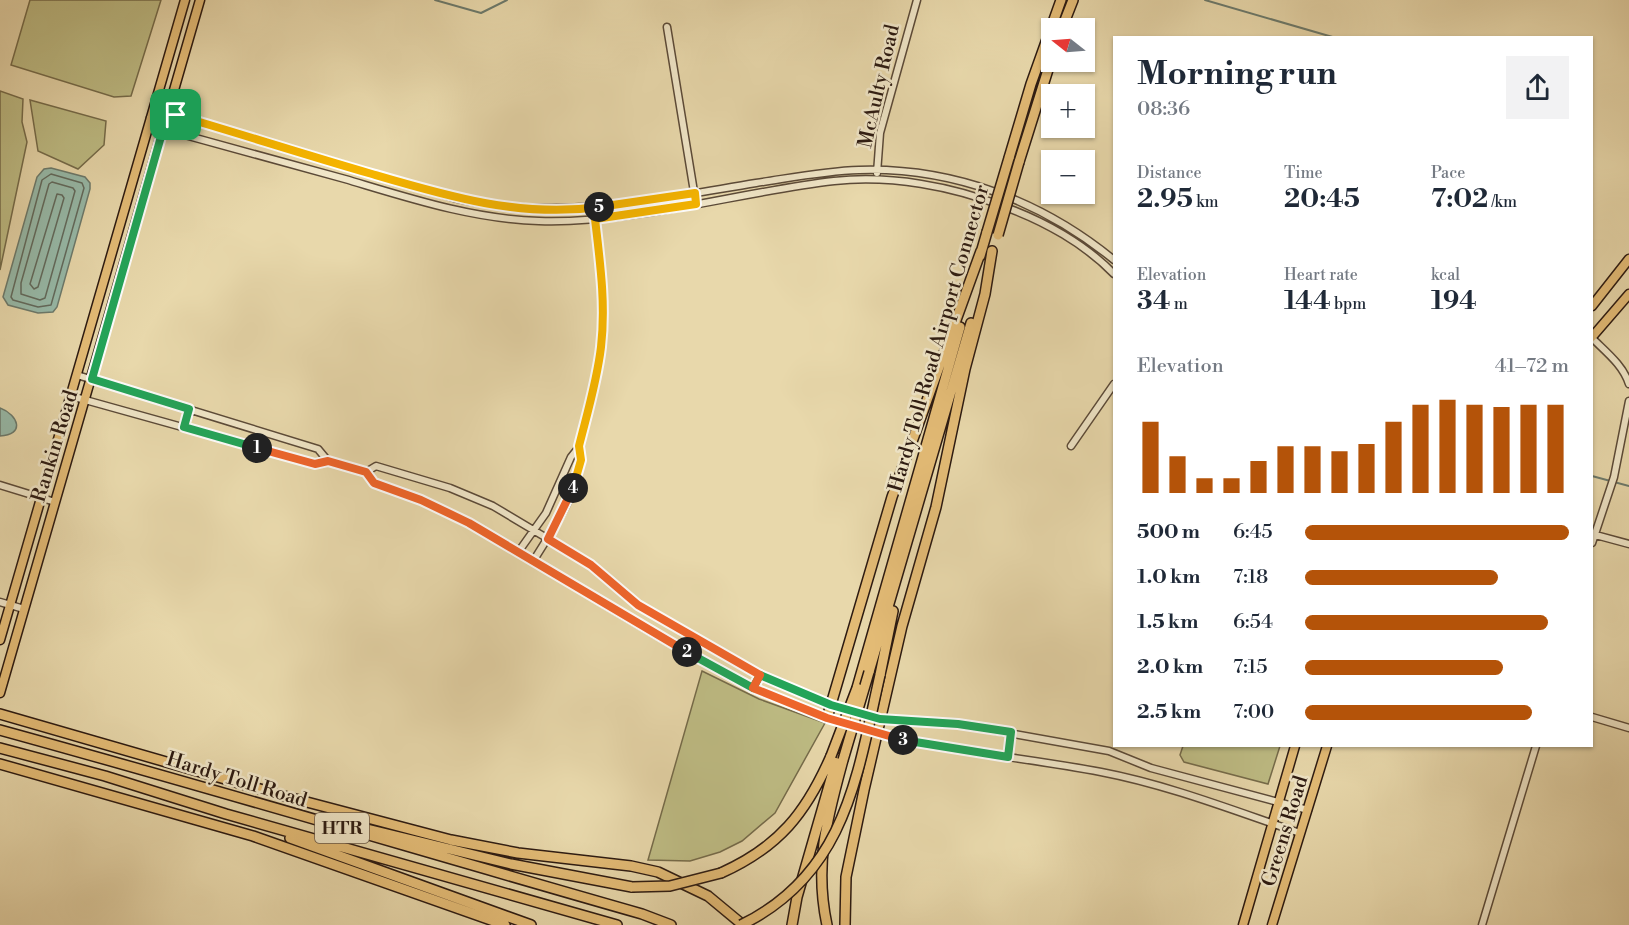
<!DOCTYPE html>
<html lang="en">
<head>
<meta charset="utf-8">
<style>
	:root { --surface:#fff; --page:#f2f2f3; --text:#1f2937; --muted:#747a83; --accent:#b45309 }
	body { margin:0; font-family:"Libre Bodoni",serif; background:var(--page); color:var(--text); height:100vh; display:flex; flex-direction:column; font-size:22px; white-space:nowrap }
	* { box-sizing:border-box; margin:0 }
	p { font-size:20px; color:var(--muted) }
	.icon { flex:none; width:33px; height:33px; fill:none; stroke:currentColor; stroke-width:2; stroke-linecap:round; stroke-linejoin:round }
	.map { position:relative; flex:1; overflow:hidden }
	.panel { position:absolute; left:1113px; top:36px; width:480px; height:711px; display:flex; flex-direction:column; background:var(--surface); border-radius:0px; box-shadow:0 2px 4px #0004 }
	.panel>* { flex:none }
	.needle { width:39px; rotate:287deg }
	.buttons { position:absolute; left:1041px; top:18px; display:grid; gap:12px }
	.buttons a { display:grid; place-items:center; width:54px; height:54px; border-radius:0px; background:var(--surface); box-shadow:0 2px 4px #0004; font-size:30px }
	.pin { position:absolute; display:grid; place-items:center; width:51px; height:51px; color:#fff; margin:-26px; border-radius:12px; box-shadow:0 3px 9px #0006 }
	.km { position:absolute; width:30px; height:30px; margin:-15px; border-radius:50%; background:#222; color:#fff; font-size:16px; line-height:30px; text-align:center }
	.round { display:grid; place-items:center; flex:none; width:63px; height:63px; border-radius:0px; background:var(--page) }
	.overview { display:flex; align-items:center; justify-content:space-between; height:102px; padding:0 24px }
	h1 { font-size:33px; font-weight:700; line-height:45px }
	.figures { display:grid; grid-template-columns:repeat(3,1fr); gap:9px; height:102px; padding:6px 24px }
	.figures div { display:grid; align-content:center }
	.figures b { font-size:26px; font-weight:700 }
	.figures small { font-size:16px; font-weight:400 }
	.figures p { font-size:16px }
	.chart { height:168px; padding:12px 24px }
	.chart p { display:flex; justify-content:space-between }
	.chart svg { width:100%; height:108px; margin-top:6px; stroke:var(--accent); stroke-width:6 }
	ul { padding:0 24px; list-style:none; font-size:20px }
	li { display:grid; grid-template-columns:96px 72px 1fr; align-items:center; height:45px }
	li i { height:15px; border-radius:8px; background:var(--accent) }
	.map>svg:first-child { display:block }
</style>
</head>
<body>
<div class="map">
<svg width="1629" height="925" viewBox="0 0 1629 925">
	<rect width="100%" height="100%" fill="#e8d8ab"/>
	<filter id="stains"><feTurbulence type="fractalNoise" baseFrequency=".00333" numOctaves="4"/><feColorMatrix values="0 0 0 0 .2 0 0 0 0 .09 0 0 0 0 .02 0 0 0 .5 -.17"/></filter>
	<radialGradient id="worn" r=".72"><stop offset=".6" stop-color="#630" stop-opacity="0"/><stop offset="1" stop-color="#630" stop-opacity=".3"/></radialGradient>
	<path fill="#bebc84" stroke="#756b4a" stroke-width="1.5" d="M30 0H161L131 96 114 97 11 65Z
		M0 91 23 99 22 122 27 142 0 270Z
		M30 100 106 121 104 145 78 169 38 151Z
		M702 671 759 699 825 723 775 813 742 841 720 852 690 861 648 860Z
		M1183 746H1280L1268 784 1184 762 1180 755Z"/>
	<path fill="#97baa9" stroke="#6c7a6c" stroke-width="1.5" d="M51 168 85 177 90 183V189L57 307 53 312 38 313 8 305 3 297 37 177 44 169Z
		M0 408C19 415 25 435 0 436Z"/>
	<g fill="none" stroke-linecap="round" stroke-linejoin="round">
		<path stroke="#626a5d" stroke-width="1.5" d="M51 174 82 183 84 188 51 305 38 307 13 300 11 297 42 180Z
			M52 182 73 188 75 191 45 298 40 300 21 294V283L49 184Z
			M57 194 62 195 64 198 38 287 34 289 30 284Z"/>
		<path stroke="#6c7a6c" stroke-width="2" d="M435 0 481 13 507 0
			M1205 0 1336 38
			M1592 476 1629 486"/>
		<g stroke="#5b4a38" stroke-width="9">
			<path id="minor" d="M667 27 696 204
				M150 118 163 129C224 146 285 162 345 179 409 198 472 219 539 221 635 224 738 192 834 181 891 175 952 186 1005 207 1044 221 1085 244 1114 274
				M150 118 168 112 454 198C559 221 652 200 756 183 790 178 824 171 859 170 953 167 1042 201 1114 260
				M877 173 880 133 917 0
				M1592 338C1606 352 1623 365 1629 384
				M77 375 318 449 328 461
				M71 396 315 464 328 461 366 472 374 483 421 500 469 523C586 590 699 671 826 718 915 750 1009 754 1101 772 1169 785 1235 811 1300 833
				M184 427 189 409
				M1071 446 1114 384
				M366 472 376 466 450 488 493 506 592 565 638 605 693 638 760 675 831 705 880 719 958 724 1109 751 1151 768 1308 810
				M0 485 55 502
				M1592 534 1629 544
				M1592 543 1614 477 1629 401
				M519 551 546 513 571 457 579 447
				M534 560C554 527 584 487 579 446L599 363 602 332V277L593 208
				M0 602 24 609
				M1592 717 1629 728
				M1008 757 1011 732
				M1482 925 1536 746"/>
		</g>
		<g stroke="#2c1a11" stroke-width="11">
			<path id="major" d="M1592 306 1629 259
				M1592 337 1629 294
				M0 640 185 0
				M0 693 200 0
				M1243 925 1295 746
				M1272 925 1327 746"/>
		</g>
		<g stroke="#2c1a11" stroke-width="12">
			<path id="highway" d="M1062 28 1073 0
				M1009 158 1031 84 1061 0
				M1019 162 1052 57
				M980 256 987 232
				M869 672 971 323
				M880 675 893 611
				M857 688 960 327
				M0 714 284 796 451 840 518 853 631 866 658 872 708 896 743 925
				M827 718 892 497 981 251
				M0 730C215 789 428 853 642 914L671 925
				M0 748 105 776 226 814 617 925
				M0 764 253 836 505 925
				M330 820 511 864 632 887
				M290 838 531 925
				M721 873C779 847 806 813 831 756
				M792 925 797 897 837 758
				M827 925C814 864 827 819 843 760
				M845 925 846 877 864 790 902 626 936 507 965 369 985 294 992 251"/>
		</g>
		<use href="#minor" stroke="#f0e6c8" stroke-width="6"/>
		<use href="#major" stroke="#e4bc76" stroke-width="8"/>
		<use href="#highway" stroke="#e4bc76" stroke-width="9"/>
		<g stroke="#2c1a11" stroke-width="12" stroke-linecap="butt">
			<path id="highway-bridge" d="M987 232 1009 158
				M998 235 1019 162
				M831 756 857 688
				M843 760 869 672
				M632 887 670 886 721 873
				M741 925C846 874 857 776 880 675"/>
		</g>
		<use href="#highway-bridge" stroke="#e4bc76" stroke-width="9"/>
	</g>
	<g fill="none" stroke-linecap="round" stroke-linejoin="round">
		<g stroke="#fff" stroke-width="12">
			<path id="split-1" d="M176 115 168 112 92 379 189 409 184 427 257 448"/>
		</g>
		<g stroke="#fff" stroke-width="12">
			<path id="split-2" d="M257 448 315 464 328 461 366 472 374 483 421 500 469 523 687 652"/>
		</g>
		<g stroke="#fff" stroke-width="12">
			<path id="split-3" d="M687 652 753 688 760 675 831 705 880 719 958 724 1011 732 1008 757 903 740"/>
		</g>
		<g stroke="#fff" stroke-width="12">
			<path id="split-4" d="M573 488 548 539 591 565 638 605 760 675 753 688 827 718 903 740"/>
		</g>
		<g stroke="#fff" stroke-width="12">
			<path id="split-5" d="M573 488 581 460 579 446C587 414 597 381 601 347 606 304 600 262 595 219L696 204 695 193 599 207"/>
		</g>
		<g stroke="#fff" stroke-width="12">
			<path id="split-6" d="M176 115C241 134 306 155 372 174 447 196 520 218 599 207"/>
		</g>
		<use href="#split-1" stroke="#22a559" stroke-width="8"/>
		<use href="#split-2" stroke="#f0652b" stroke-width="8"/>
		<use href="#split-3" stroke="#22a559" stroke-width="8"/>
		<use href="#split-4" stroke="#f0652b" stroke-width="8"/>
		<use href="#split-5" stroke="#f5b400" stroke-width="8"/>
		<use href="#split-6" stroke="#f5b400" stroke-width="8"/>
	</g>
	<g text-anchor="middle" stroke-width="5" stroke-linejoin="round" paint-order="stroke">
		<rect fill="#f0e6c8" stroke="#675748" stroke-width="1.5" x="315" y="813" width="54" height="30" rx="4.5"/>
		<g font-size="18" font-weight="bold" fill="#2c1a11">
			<text x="342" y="834">HTR</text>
		</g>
		<g font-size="20" fill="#2c1a11" stroke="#f0e6c8">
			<text transform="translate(878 86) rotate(-77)" y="7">McAulty Road</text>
			<text transform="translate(938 338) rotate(-74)" y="7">Hardy Toll Road Airport Connector</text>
			<text transform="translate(54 446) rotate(-73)" y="7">Rankin Road</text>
			<text transform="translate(237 779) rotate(17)" y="7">Hardy Toll Road</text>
			<text transform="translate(1284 831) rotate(-73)" y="7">Greens Road</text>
		</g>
	</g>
	<rect width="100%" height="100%" filter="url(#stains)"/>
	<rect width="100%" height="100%" fill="url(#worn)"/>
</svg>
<div class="buttons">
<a><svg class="needle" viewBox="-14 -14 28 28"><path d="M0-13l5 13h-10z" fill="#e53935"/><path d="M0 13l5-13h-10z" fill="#747a83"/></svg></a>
<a>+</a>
<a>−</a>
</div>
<div class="pin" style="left:176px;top:115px;background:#1e9e55"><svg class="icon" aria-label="arrive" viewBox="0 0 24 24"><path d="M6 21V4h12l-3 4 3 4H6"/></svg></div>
<b class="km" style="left:257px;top:448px">1</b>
<b class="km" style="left:687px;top:652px">2</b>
<b class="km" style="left:903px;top:740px">3</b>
<b class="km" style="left:573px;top:488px">4</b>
<b class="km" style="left:599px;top:207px">5</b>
<section class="panel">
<div class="overview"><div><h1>Morning run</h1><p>08:36</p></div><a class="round"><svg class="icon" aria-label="share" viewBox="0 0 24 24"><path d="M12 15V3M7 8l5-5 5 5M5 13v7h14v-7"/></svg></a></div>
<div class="figures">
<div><p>Distance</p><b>2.95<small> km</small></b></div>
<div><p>Time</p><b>20:45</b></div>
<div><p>Pace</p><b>7:02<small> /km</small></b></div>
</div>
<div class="figures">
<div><p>Elevation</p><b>34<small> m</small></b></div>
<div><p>Heart rate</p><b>144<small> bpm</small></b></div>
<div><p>kcal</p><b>194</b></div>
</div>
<div class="chart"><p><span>Elevation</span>41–72 m</p>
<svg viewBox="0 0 160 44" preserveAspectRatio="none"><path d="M5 44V15M15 44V29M25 44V38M35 44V38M45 44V31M55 44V25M65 44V25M75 44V27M85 44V24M95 44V15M105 44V8M115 44V6M125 44V8M135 44V9M145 44V8M155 44V8"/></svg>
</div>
<ul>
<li><b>500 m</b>6:45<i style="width:100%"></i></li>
<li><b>1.0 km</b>7:18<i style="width:73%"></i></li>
<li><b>1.5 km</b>6:54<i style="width:92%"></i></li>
<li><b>2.0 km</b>7:15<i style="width:75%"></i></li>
<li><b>2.5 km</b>7:00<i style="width:86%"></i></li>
</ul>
</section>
</div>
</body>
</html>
